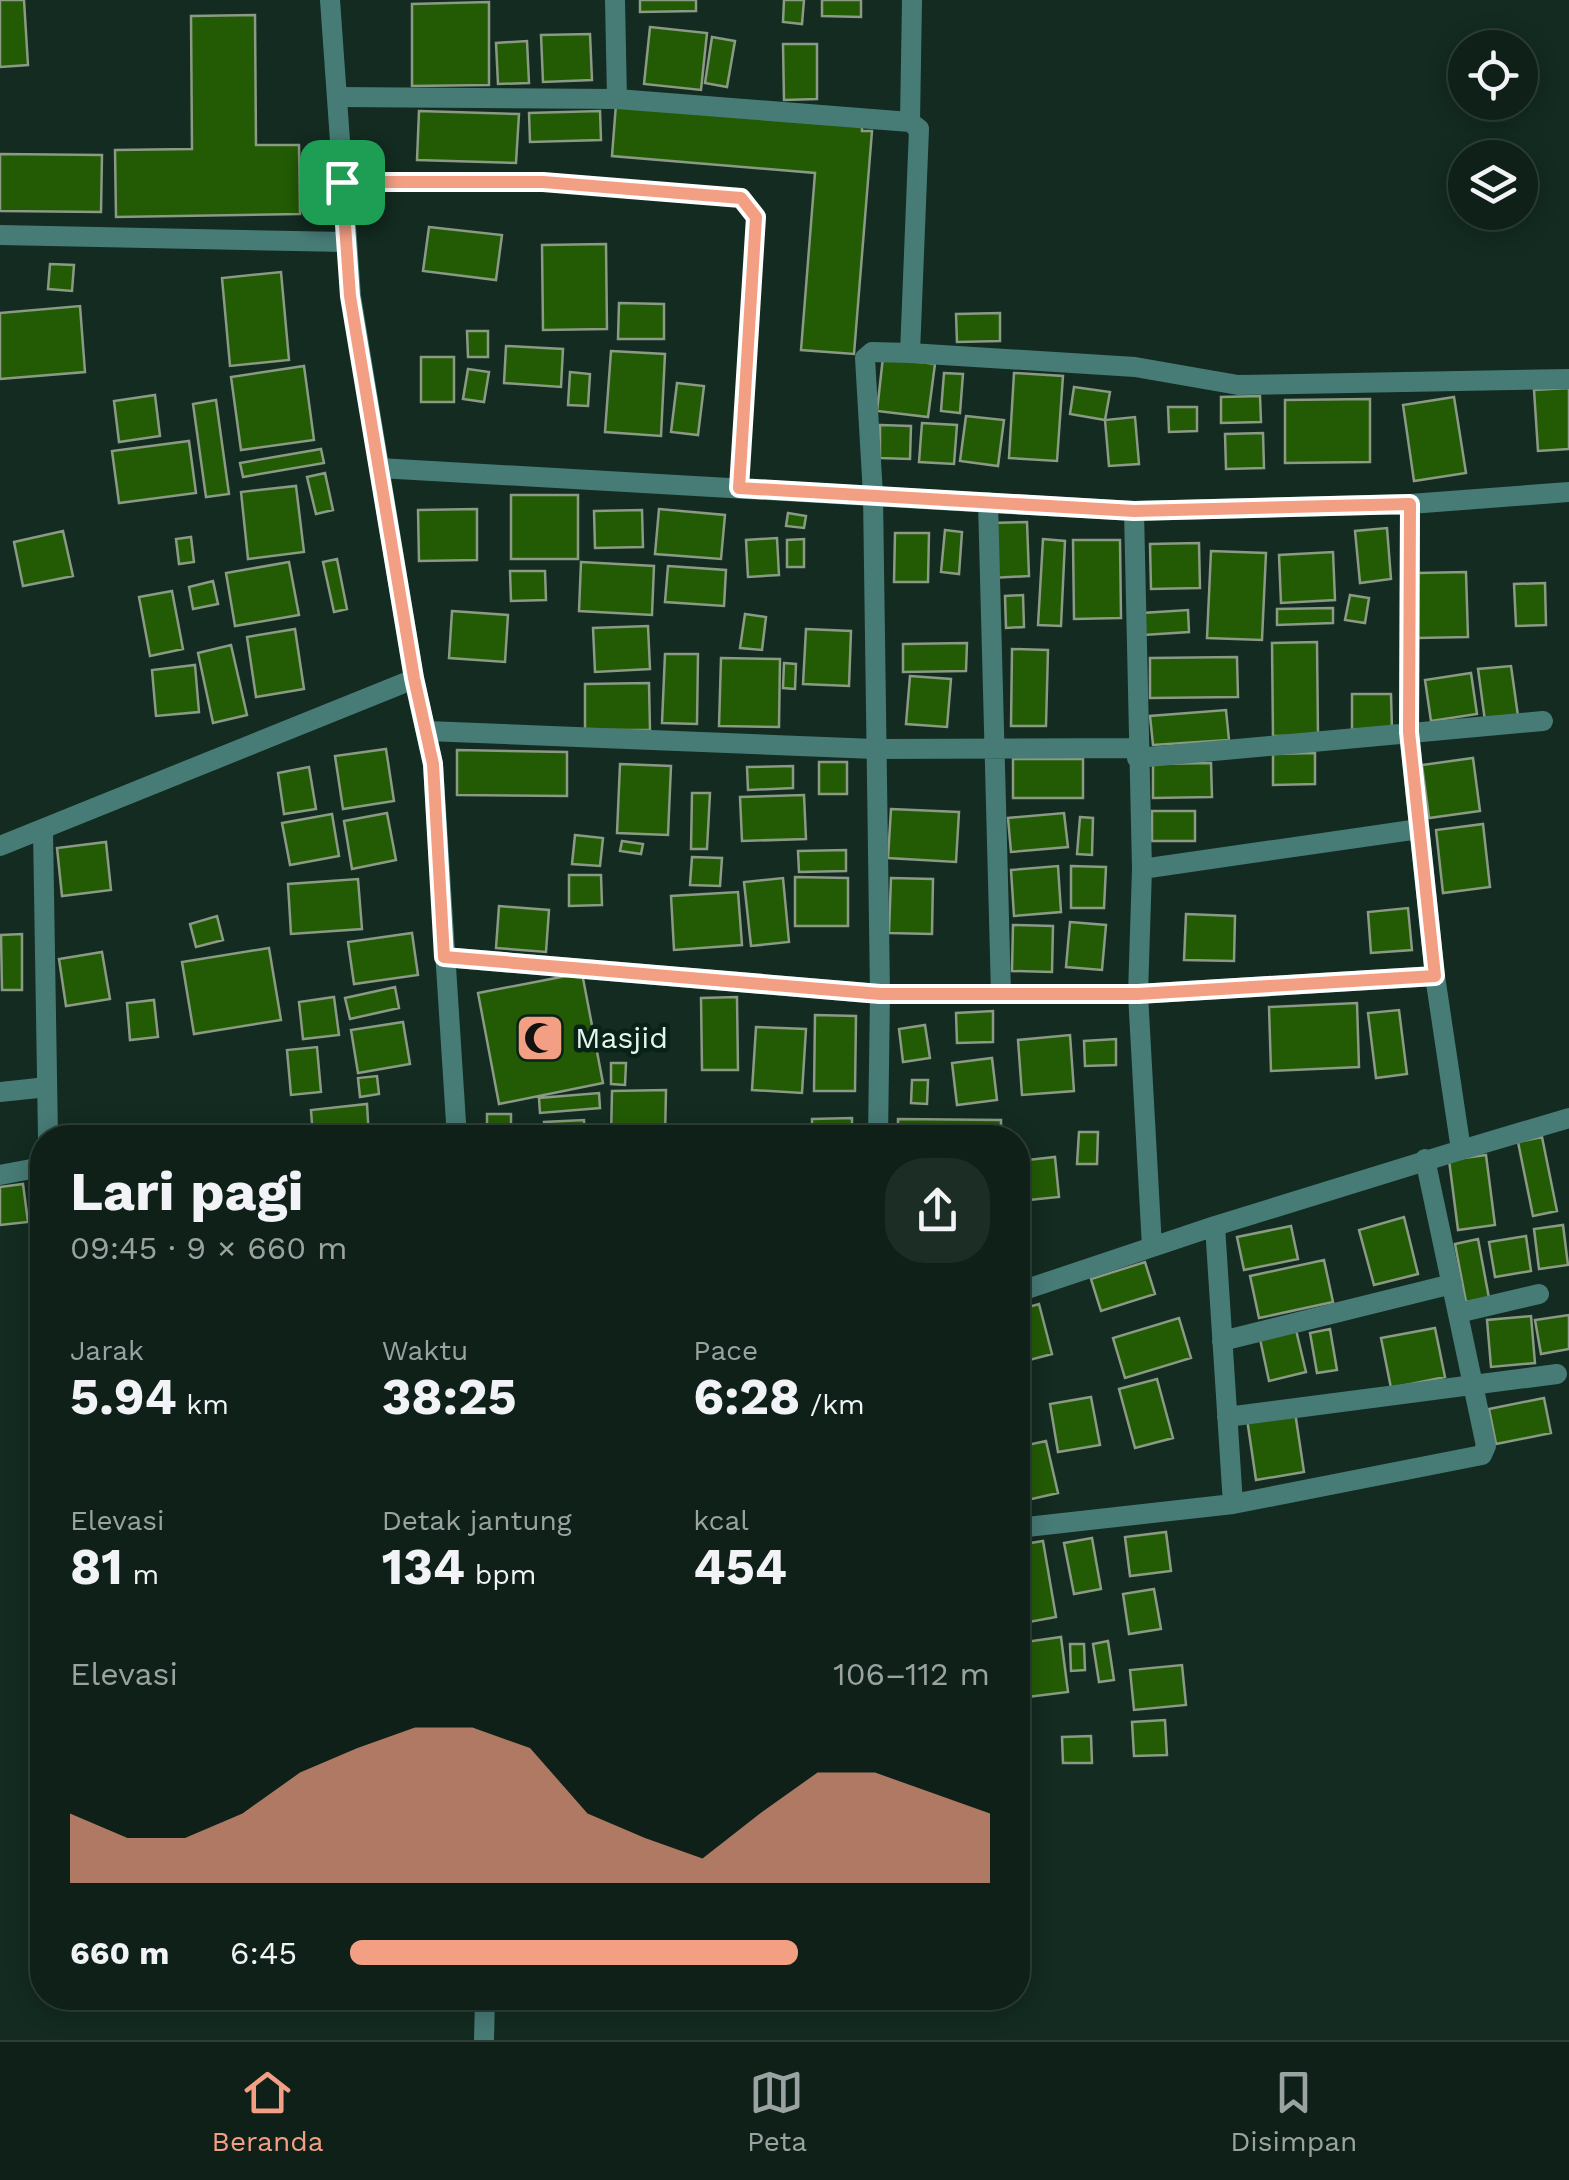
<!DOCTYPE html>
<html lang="id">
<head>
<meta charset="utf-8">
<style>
	:root { --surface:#0e2018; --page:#1c2d25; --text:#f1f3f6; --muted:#9ba3a2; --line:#2e3e37; --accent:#f39f83 }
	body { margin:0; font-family:"Work Sans",sans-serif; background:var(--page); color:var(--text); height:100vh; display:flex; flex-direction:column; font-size:38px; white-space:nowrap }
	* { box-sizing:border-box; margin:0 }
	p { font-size:32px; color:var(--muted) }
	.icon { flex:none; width:55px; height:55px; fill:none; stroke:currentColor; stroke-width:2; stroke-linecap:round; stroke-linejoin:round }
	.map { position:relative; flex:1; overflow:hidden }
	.drawer { position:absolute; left:30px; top:1125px; width:1000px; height:885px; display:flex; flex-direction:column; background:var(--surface); border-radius:40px; box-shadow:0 5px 25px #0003,0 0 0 2px var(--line) }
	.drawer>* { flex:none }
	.tools { position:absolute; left:1448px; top:30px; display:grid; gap:20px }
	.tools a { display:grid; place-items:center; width:90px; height:90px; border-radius:50%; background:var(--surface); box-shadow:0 5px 25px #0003,0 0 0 2px var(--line); font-size:50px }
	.pin { position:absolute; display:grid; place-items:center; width:85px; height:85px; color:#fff; margin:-42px; border-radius:20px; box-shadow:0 5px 15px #0006 }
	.round { display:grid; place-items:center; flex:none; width:105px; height:105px; border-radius:40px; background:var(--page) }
	.overview { display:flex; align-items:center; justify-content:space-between; height:170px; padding:0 40px }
	h1 { font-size:55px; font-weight:700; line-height:75px }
	.metrics { display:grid; grid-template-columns:repeat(3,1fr); gap:15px; height:170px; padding:10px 40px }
	.metrics div { display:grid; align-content:center }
	.metrics b { font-size:50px; font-weight:700 }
	.metrics small { font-size:28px; font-weight:400 }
	.metrics p { font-size:28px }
	.chart { height:280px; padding:20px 40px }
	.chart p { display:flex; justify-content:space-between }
	.chart svg { width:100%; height:180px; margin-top:10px; fill:var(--accent); opacity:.7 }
	ul { padding:0 40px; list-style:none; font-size:32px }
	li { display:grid; grid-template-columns:160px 120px 1fr; align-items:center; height:75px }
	li i { height:25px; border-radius:12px; background:var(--accent) }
	.menu { display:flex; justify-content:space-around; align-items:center; height:140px; border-top:2px solid var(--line); background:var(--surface); font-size:28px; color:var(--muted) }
	.menu a { display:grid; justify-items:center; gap:5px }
	.menu .selected { color:var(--accent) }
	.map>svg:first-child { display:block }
</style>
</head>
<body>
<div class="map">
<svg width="1569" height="2040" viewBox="0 0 1569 2040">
	<rect width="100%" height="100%" fill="#132b20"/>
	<path fill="#235b05" stroke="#8a9a84" stroke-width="2.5" d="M0 0H24L28 65 0 67Z
		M640 0H696V11L640 12Z
		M784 0H804L802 24 783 22Z
		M822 0H861V17L822 16Z
		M489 2V85L412 86V4Z
		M255 15 256 145H299L300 214 116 217 115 150 192 149 191 16Z
		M650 27 707 33 701 90 644 84Z
		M590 34 592 80 543 82 541 35Z
		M712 37 735 41 727 87 705 83Z
		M527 41 529 83 498 84 496 43Z
		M783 44H817V99L784 100Z
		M616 104 862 125V131H872L854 354 801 350 815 173 612 156Z
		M419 111 519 114 516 163 417 160Z
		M600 111 601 140 530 142 529 113Z
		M0 154 102 155 101 212 0 211Z
		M429 227 502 235 496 280 423 271Z
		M606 244 607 329 543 330 542 245Z
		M50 264 74 265 72 291 48 289Z
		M281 272 289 360 230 366 222 278Z
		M619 303 664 304V339H618Z
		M80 306 85 372 0 379V313Z
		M1000 313V341L957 342 956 314Z
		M467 331H488V357H468Z
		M506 346 563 349 561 387 504 383Z
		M611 351 665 354 661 436 605 432Z
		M421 357H454V402H421Z
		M883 357 935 364 928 417 877 411Z
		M304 366 314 440 241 450 231 377Z
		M468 369 489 372 484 402 463 399Z
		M570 372 590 374 588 406 568 405Z
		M944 373 963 374 960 413 941 411Z
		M1014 373 1063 376 1057 461 1009 458Z
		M677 383 704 386 698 435 671 432Z
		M1074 387 1110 392 1105 420 1070 414Z
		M1569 388V449L1538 451 1534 390Z
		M155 395 160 436 119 442 114 401Z
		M1260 396 1261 422 1221 423V397Z
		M1454 397 1466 473 1414 481 1403 405Z
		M1370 399V462L1285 463V400Z
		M216 400 229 494 206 497 193 404Z
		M1168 407H1197V431L1169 432Z
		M966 416 1004 420 998 466 960 461Z
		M1135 417 1139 464 1109 466 1105 420Z
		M922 423 957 425 954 464 919 462Z
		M880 425 911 426 910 459 880 458Z
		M1263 433 1264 468 1226 469 1225 434Z
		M189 441 196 493 119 503 112 451Z
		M321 449 324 463 243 477 240 463Z
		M325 473 333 510 316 514 307 477Z
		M296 486 304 552 248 559 241 492Z
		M511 495H578V559H511Z
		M477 509V560L419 561 418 510Z
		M659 509 725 515 721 559 655 554Z
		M642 510 643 547 595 548 594 511Z
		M788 513 806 516 804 528 786 526Z
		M1027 522 1029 576 992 578 990 523Z
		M1387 528 1391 579 1360 583 1355 531Z
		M945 530 962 532 959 574 941 572Z
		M63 531 73 576 23 586 14 542Z
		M895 533H929L928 582H894Z
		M191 537 194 562 179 564 176 539Z
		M777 538 779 575 748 577 746 540Z
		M804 539V567H787V540Z
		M1043 539 1065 541 1061 626 1038 625Z
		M1073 540H1120L1121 618 1074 619Z
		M1199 543 1200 588 1151 589 1150 544Z
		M1211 551 1266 553 1262 640 1207 638Z
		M1333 552 1335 600 1281 603 1279 555Z
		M337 559 347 609 334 612 323 562Z
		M289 562 299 615 235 626 226 573Z
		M581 562 654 566 652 615 579 611Z
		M668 566 726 570 724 606 665 602Z
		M510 571H545L546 600 511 601Z
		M1466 572 1468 637 1418 638 1417 573Z
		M213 581 218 604 193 609 189 587Z
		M1545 583 1546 625 1516 626 1514 584Z
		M172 591 183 649 150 656 139 597Z
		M1023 595 1024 627 1006 628 1005 596Z
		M1350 595 1369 598 1365 623 1345 620Z
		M1333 608V623L1277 625V609Z
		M1188 610 1189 632 1144 635 1142 613Z
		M452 611 508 615 505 662 449 658Z
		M745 614 766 617 762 650 740 648Z
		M648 626 650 669 595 672 593 628Z
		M295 629 304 689 256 697 247 637Z
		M806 629 851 631 849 686 803 684Z
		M1317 642 1318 736H1273L1272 643Z
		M967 643 966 671 903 672V644Z
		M231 645 247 715 213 723 198 653Z
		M1012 649 1048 650 1046 726H1011Z
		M665 654H698L697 724 662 723Z
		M1237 657 1238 697 1150 698V658Z
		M721 658 780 659 779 727 719 726Z
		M784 663 796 664 795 689 783 688Z
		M195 665 199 712 156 716 152 670Z
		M1511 666 1518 716 1485 721 1478 669Z
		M1471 673 1477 714 1431 721 1425 680Z
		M910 676 951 679 947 727 906 724Z
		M649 683 650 730H585V684Z
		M1352 694H1391L1392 730 1352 729Z
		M1226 710 1229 740 1153 745 1150 716Z
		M386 749 394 801 343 809 335 756Z
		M457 750 567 752V796L457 795Z
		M1315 753V784L1273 785V754Z
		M1473 758 1480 811 1429 818 1422 765Z
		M1013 759H1083V798H1013Z
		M819 762H847V794H819Z
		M1211 763 1212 797 1153 798V764Z
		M620 764 671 766 668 835 617 833Z
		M793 766V788L748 790 747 767Z
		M309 767 316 809 284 814 278 773Z
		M692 793H710L707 849H691Z
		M804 795 806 839 742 841 740 797Z
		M891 809 959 812 956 862 888 858Z
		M1152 811H1195V841H1152Z
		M387 813 396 860 352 869 344 821Z
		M1064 813 1068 847 1011 852 1008 818Z
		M332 814 339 856 290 865 282 823Z
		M1080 817 1093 818 1092 855 1077 854Z
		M1483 824 1490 887 1443 893 1436 830Z
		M575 835 603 838 600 866 572 864Z
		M622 841 643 844 641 854 620 851Z
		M106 842 111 890 62 896 57 848Z
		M846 850V871L799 872 798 851Z
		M692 857 722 858 720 886 690 885Z
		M1058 866 1061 912 1014 916 1011 870Z
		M1071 866 1106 867 1104 908H1071Z
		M569 875H601L602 905 569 906Z
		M795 877 848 878V926H795Z
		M783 878 789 942 751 946 744 882Z
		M891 878 933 879 932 934 889 933Z
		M358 879 362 929 291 934 288 884Z
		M738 892 742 945 674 950 671 896Z
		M499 906 549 910 546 952 496 948Z
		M1408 908 1412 950 1371 953 1368 912Z
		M1186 914 1235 916 1234 961 1184 960Z
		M217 916 223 940 196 947 190 924Z
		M1070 922 1106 925 1102 970 1066 967Z
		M1013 925 1053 926 1052 972 1012 971Z
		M412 933 418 975 354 984 348 942Z
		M22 934V990H2L1 935Z
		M269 948 281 1020 194 1034 182 962Z
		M102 952 110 999 66 1006 59 959Z
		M582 973 603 1083 499 1104 478 993Z
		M395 987 399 1008 350 1019 345 998Z
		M334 997 339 1035 303 1039 299 1002Z
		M737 997 738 1070H702L701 998Z
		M154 1000 158 1037 130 1040 127 1003Z
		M1357 1003 1359 1067 1271 1071 1269 1007Z
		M1399 1010 1407 1074 1376 1078 1368 1013Z
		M993 1011V1042L957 1043 956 1013Z
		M815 1015 856 1016 855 1091H814Z
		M403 1022 410 1064 358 1073 351 1030Z
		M925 1025 930 1058 903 1062 899 1029Z
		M756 1027 806 1029 802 1093 752 1090Z
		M1070 1035 1074 1091 1022 1095 1018 1040Z
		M1116 1039V1065L1085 1066 1084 1041Z
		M317 1047 321 1092 291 1095 287 1050Z
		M992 1058 997 1100 957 1105 952 1063Z
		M611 1063H626L625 1085 611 1084Z
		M377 1076 379 1094 360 1097 358 1078Z
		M912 1080H928L927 1104 911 1103Z
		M666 1090 665 1138H611L612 1091Z
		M599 1093 600 1108 540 1113 539 1098Z
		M367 1104 369 1138H313L311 1110Z
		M487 1114H511V1138H487Z
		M852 1118V1138H812V1119Z
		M898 1119 1001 1120V1138H898Z
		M584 1120 585 1138H545L544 1122Z
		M1079 1132H1098L1097 1164H1077Z
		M1542 1137 1557 1211 1533 1216 1518 1142Z
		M1486 1155 1495 1225 1458 1230 1449 1160Z
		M1055 1157 1059 1197 1018 1201V1161Z
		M23 1184 28 1222 0 1225V1187Z
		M1404 1217 1418 1274 1374 1285 1359 1230Z
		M1563 1225 1568 1265 1539 1269 1534 1229Z
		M1291 1226 1298 1259 1244 1270 1237 1237Z
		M1526 1236 1531 1271 1495 1277 1489 1242Z
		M1478 1239 1489 1298 1466 1302 1455 1244Z
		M1324 1260 1333 1302 1259 1318 1250 1276Z
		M1145 1262 1155 1294 1101 1311 1091 1279Z
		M1039 1304 1052 1354 1018 1363V1310Z
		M1569 1315V1349L1541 1354 1535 1320Z
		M1531 1316 1535 1363 1491 1367 1487 1320Z
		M1179 1318 1191 1358 1125 1378 1113 1338Z
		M1435 1328 1445 1377 1391 1388 1381 1338Z
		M1330 1329 1337 1370 1317 1373 1310 1333Z
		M1296 1330 1306 1372 1269 1381 1260 1339Z
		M1157 1379 1173 1438 1135 1448 1119 1389Z
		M1091 1397 1100 1445 1058 1452 1050 1404Z
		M1544 1398 1551 1433 1496 1444 1489 1409Z
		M1295 1412 1304 1472 1256 1480 1247 1419Z
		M1046 1441 1058 1493 1023 1501 1018 1447Z
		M1166 1532 1171 1571 1130 1576 1125 1537Z
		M1092 1538 1101 1589 1074 1594 1064 1543Z
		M1043 1541 1056 1617 1018 1624V1545Z
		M1154 1589 1161 1629 1129 1634 1123 1594Z
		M1061 1637 1068 1692 1019 1698 1018 1643Z
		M1108 1641 1114 1680 1099 1682 1093 1644Z
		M1070 1644H1084L1085 1670 1071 1671Z
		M1182 1665 1186 1705 1134 1710 1130 1670Z
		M1165 1720 1167 1755 1134 1756 1132 1722Z
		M1091 1736 1092 1763H1063L1062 1737Z"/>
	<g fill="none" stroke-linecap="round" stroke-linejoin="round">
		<path stroke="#477b76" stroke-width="18" d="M342 182H543L741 198 756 217 739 487"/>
		<path stroke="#477b76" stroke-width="20" d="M615 0 617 99
			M338 97 617 99 910 122 919 129 910 353 872 352 865 358 873 495 880 994 878 1138
			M910 122 912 0
			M0 235 346 242
			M910 353 1135 367 1238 385 1569 379
			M379 468 1134 511 1410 504 1569 492
			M988 502 1001 994
			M1134 511 1142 869 1138 994 1152 1247
			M427 731 875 749 1137 748
			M1137 758 1543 721
			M43 830 48 1138
			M0 846 414 679
			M1142 869 1419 829
			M444 957 880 994H1138L1435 976
			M0 1092 47 1087
			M1461 1150 1569 1118
			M0 1175 42 1167
			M1215 1226 1233 1504
			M1018 1292 1215 1226 1461 1150 1435 976 1409 732 1410 504
			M1458 1313 1539 1294
			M1222 1341 1452 1284
			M1227 1417 1557 1374
			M1018 1528 1233 1504 1482 1455 1486 1446 1425 1159"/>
		<path stroke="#477b76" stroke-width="20" d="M330 0 351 296 414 679 433 764 457 1138
			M484 2040 485 1998"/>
	</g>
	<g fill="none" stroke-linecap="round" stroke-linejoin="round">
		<g stroke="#fff" stroke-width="20">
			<path id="route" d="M342 182H543L741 198 756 217 739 488 1134 511 1410 504 1409 732 1435 976 1138 994H880L444 957 433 764 414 678 360 356 350 296Z"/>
		</g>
		<use href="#route" stroke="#f39f83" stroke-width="12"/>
	</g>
	<defs>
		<g id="mosque-square" transform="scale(2.5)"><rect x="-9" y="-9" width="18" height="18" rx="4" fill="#f39f83" stroke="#092217"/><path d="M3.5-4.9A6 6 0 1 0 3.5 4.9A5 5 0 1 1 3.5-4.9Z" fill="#111"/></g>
	</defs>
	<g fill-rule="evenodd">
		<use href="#mosque-square" x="540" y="1038"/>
	</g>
	<g text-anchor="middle" stroke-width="9" stroke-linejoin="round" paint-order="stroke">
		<g font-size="30" fill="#e5f4ec" stroke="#092217" text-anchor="start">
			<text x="575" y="1048">Masjid</text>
		</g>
	</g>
</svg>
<div class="tools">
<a><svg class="icon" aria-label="locate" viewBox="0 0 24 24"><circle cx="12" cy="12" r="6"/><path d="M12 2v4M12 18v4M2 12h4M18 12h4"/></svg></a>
<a><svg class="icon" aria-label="layers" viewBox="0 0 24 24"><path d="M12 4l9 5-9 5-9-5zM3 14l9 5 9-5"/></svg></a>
</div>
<div class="pin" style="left:342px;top:182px;background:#1e9e55"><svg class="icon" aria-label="arrive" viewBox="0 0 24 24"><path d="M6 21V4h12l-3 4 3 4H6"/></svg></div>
<section class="drawer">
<div class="overview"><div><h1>Lari pagi</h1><p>09:45 · 9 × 660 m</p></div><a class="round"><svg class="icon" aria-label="share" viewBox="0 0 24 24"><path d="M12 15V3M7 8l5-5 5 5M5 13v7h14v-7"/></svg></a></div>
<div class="metrics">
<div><p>Jarak</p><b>5.94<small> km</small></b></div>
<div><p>Waktu</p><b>38:25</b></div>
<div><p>Pace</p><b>6:28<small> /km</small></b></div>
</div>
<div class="metrics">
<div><p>Elevasi</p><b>81<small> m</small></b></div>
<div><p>Detak jantung</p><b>134<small> bpm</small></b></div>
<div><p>kcal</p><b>454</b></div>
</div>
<div class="chart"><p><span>Elevasi</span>106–112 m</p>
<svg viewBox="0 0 160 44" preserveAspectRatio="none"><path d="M0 44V27L10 33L20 33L30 27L40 17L50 11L60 6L70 6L80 11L90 27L100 33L110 38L120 27L130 17L140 17L150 22L160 27V44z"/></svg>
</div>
<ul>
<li><b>660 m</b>6:45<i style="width:70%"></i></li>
</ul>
</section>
</div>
<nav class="menu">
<a class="selected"><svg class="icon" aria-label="home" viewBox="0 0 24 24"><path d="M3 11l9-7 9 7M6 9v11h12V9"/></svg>Beranda</a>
<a><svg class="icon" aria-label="map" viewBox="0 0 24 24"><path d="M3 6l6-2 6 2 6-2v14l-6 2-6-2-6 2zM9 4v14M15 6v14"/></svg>Peta</a>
<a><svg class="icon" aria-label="saved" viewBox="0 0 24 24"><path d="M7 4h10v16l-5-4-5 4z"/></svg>Disimpan</a>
</nav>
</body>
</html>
